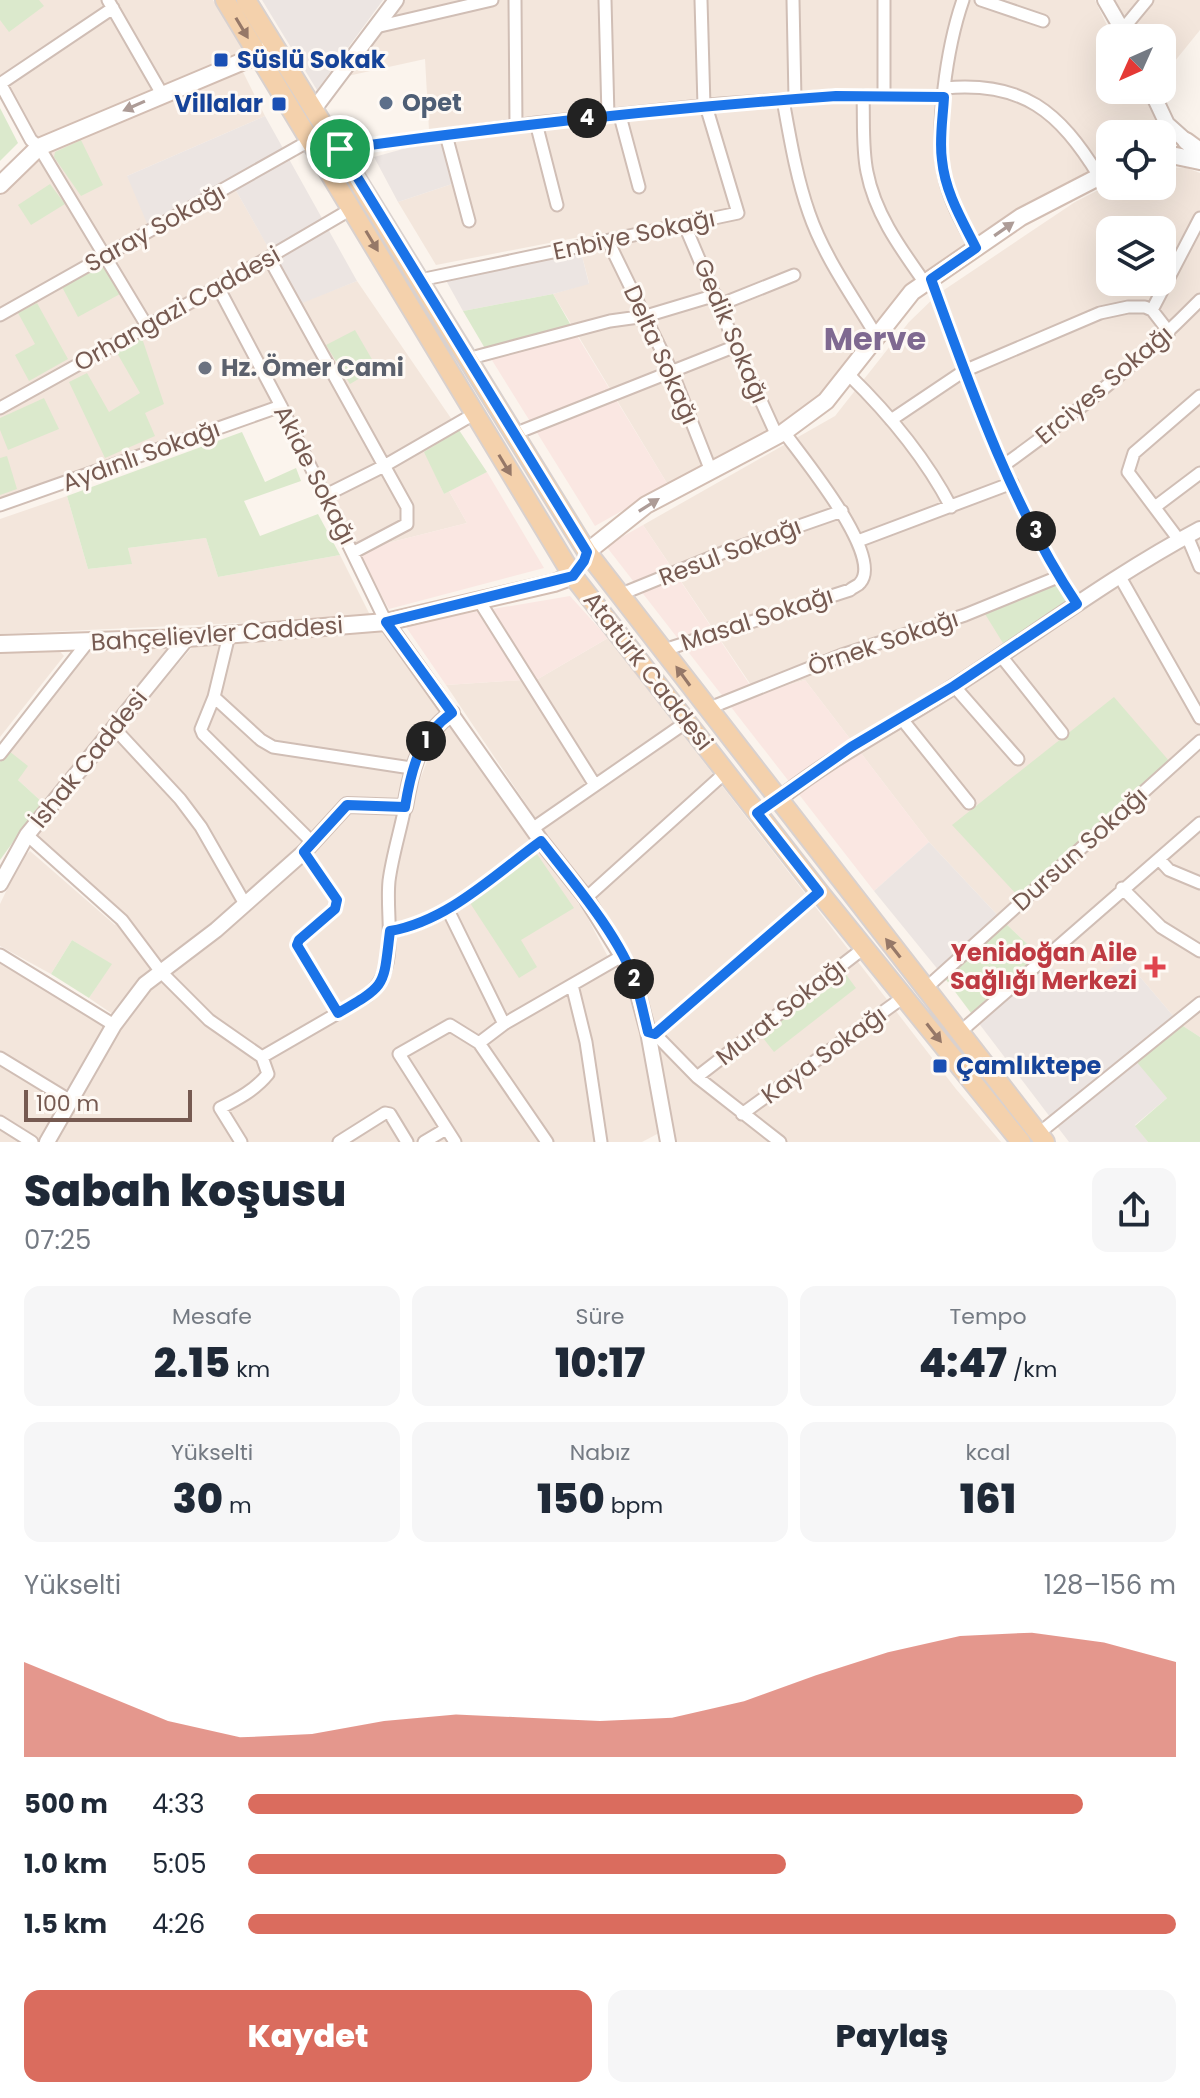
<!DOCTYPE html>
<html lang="tr">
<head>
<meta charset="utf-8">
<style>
	:root { --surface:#fff; --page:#f6f6f7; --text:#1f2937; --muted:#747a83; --accent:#da6c5e }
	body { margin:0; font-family:Poppins,sans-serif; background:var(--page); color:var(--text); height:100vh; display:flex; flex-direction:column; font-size:30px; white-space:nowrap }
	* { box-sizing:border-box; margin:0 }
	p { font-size:26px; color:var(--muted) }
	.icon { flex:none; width:44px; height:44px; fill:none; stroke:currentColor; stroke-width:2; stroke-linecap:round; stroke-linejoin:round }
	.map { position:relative; height:1142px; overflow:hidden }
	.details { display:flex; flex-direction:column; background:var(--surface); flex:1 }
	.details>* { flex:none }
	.needle { width:52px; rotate:225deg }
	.buttons { position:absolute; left:1096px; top:24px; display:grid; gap:16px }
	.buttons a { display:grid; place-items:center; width:80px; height:80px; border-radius:16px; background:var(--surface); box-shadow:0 8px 32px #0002; font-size:40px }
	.scale { position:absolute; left:24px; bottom:20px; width:168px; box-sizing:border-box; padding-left:8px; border:4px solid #765a51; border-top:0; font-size:22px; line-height:28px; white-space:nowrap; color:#765a51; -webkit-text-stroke:6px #fef9f4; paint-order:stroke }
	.pin { position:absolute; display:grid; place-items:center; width:68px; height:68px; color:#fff; margin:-34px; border:4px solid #fff; border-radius:50%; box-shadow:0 2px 8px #0007 }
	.km { position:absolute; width:40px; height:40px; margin:-20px; border-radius:50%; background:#222; color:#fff; font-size:22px; line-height:40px; text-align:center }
	.round { display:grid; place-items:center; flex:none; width:84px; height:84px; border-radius:16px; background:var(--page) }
	.overview { display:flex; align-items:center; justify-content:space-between; height:136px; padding:0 24px }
	h1 { font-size:44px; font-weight:800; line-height:60px }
	.stats { display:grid; grid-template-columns:repeat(3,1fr); gap:12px; height:136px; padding:8px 24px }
	.stats div { display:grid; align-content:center; border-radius:16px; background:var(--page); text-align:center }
	.stats b { font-size:40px; font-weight:800 }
	.stats small { font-size:22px; font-weight:400 }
	.stats p { font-size:22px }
	.chart { height:224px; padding:16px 24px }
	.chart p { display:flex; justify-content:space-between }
	.chart svg { width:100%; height:144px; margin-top:8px; fill:var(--accent); opacity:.7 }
	.cta { display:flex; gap:16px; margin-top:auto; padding:16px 24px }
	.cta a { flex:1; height:92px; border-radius:16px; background:var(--accent); color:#fff; font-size:32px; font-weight:800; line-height:92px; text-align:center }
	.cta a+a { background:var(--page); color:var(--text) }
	ul { padding:0 24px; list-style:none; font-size:26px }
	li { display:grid; grid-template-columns:128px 96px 1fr; align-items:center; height:60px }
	li i { height:20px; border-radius:10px; background:var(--accent) }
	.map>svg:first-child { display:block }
</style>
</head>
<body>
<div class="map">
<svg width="1200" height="1142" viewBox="0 0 1200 1142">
	<rect width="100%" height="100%" fill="#fbf4ed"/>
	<path fill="#f3e6dc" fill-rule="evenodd" d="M0 0H213L244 51 34 140 0 84Z
		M403 0H1095L1113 38H1110V90H1141L1164 130 1166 140 1162 143V134H1110V164L964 247 827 393 804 413 668 485 553 294 589 283 580 248V237L436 265 398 202 455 183 443 138 429 130 425 59 343 77Z
		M1113 0H1200V30L1162 77V38H1133Z
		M242 70 265 116 127 176 230 180 300 303 357 281 459 430 425 452 444 494 449 491 467 523 356 551 282 403 0 501V196L6 185 42 153Z
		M1162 167 1187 168 1200 173V1037L1180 1024 1124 958 1079 993 1003 921 929 842 805 680 757 694 643 525 835 416 909 322 938 294 1075 202 1110 184 1162 186ZM1110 230H1162V282H1110Z
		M67 496 88 569 131 564 128 548 206 538 218 577 340 555 371 617 0 634V519Z
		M384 628 443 711 421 736 397 803 345 802 282 864 141 981 114 1015 89 998 111 964 72 940 51 974 0 946V904L22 858 30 851 115 925 121 918 32 835 195 644Z
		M608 638 956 1089 1001 1142H675L643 978 446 685 538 679Z
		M55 646 64 656 0 737V653Z
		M174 646 42 802 18 780 9 751 87 648Z
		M451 721 530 839 584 911 639 1016 661 1132 642 1142H53L117 1031 153 986 275 889 347 813 406 816 437 735Z
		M0 963 105 1025 39 1142H0Z"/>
	<path fill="#fae7e2" d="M573 329 668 485 595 526 490 357Z
		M487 472 544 568 389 609 356 551 467 523 449 491Z
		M643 525 756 694 805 680 929 842 874 891 606 546Z
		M570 596 608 638 538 679 446 685 404 624Z"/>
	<path fill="#ece5e2" d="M262 0H383L317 90Z
		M265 116 357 281 300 304 230 180 149 228 127 176Z
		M443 138 455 183 398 202 374 157Z
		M580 248 589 284 553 294 463 311 443 275Z
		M929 842 1003 921 944 977 874 891Z
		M1040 956 1079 992 1124 958 1180 1024 1167 1098 1135 1125 1148 1142H1069L971 1013Z"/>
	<path fill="#dbe9cc" d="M0 0H39L44 6 9 32 0 20Z
		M0 108 18 143 0 161Z
		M81 140 103 185 81 196 54 157 55 152Z
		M50 184 65 204 31 225 18 205Z
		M103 266 120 294 78 317 62 287Z
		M553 294 573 329 490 357 463 311Z
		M37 303 68 359 29 381 15 355 35 344 18 313Z
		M355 330 377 368 350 384 326 345Z
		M142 338 164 404 145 413 155 436 105 458 69 382 87 373 109 412 140 393 117 353Z
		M44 398 59 429 8 450 0 430V418Z
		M459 430 487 472 444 494 424 452Z
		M242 432 265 482 296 468 301 481 244 501 260 536 318 514 340 555 218 577 206 538 128 548 132 564 88 569 67 496Z
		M7 456 17 489 0 495V458Z
		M1057 584 1068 605 1006 648 985 614Z
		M1114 697 1170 762 1018 896 952 825Z
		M9 751 28 766 18 780 42 802 0 860V762Z
		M537 854 574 908 521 940 537 967 519 978 470 903Z
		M1003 921 1040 956 971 1013 944 977Z
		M72 940 112 964 89 998 51 974Z
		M842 969 856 988 774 1052 759 1033Z
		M1180 1024 1200 1037V1142H1148L1135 1126 1167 1098 1135 1060Z"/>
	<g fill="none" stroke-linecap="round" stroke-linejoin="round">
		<g stroke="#d0beb5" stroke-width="15">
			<path id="minor" d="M108 0 162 94
				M515 0 516 126
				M605 0 608 116
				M701 0 704 106
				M793 0 795 99
				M963 0C947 46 934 132 945 179 951 204 964 226 976 248
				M981 0 1043 21
				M376 27 492 0
				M1123 29 1147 0
				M0 83 31 140 39 147 147 326
				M0 84 113 8
				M945 88C1023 81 1059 111 1099 176
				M863 96C864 120 862 148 867 172 875 214 901 249 925 283
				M884 96V0
				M783 100C790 138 796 176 809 213 824 257 854 298 877 337
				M620 116 639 187
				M536 123 557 205
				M446 135 469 221
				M340 149 536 123 720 104 836 96 944 97
				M685 226 736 346 777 436
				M608 241 672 372 711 471
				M269 258 407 507V524L354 552
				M931 279C971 388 1012 508 1077 604
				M420 280 738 213 706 106
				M218 287 281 406 386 622
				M719 305 794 275
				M1152 310 1200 218
				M0 315 309 141
				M467 359 610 321 646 316 716 295
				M848 374C888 413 925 457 951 507
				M0 408 218 287 353 208
				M891 420 964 371 1100 313 1128 307H1145L1152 310 1169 332
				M514 434 736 346
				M1004 465C1073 416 1140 361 1200 300
				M326 495 384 466 474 414
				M0 505 281 406
				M1155 507 1200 473
				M1187 536 1200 567
				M1179 540 1128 472 1134 453 1200 396
				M858 541 1012 483
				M1120 577 1200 718
				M619 595 727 551 842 511
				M478 599 595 785
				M229 635 214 697 201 729 203 734 312 842
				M664 650 850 590C853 587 858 586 860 583 885 556 801 456 784 432
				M1001 656 1062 733
				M954 686 1018 759
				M214 697 261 740 273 747 411 768
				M707 709 842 655 965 615 1058 577
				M901 718 969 803
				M115 729 180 799 201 827 245 904
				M0 754 87 643
				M532 829 688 721
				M27 835 122 920 161 972 209 1020 262 1057
				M304 852 337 900 335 909 299 940 297 945 338 1013
				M1159 859 1169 870 1200 883
				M1122 888 1161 927 1200 951
				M586 898 727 771
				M448 910 504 1024
				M390 931C448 921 495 875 541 841
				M0 955 114 1025
				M572 985 586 1042 601 1142
				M925 989 1200 741
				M649 1032 655 1034 697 1077 780 1142
				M960 1032 1200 823
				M655 1034 819 892
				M479 1043 504 1024 622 956
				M0 1058 69 1100
				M697 1077 864 948
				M742 1114 905 996
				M0 1122 32 1142
				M1038 1134 1200 1003
				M241 1142 220 1108C238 1099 255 1090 268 1074L262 1057 364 998C402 972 385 921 389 881 392 857 400 832 405 807
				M339 1142 385 1113 390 1114 407 1142
				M424 1142 446 1129
				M455 1142 399 1054 450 1025 479 1043 547 1142"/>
		</g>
		<g stroke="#d0beb5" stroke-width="18">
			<path id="tertiary" d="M1105 0 1127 38
				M1151 90 1167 124 1186 141
				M314 109 396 0
				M386 622 541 841 586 898 622 956 635 983 648 1032 668 1142
				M778 800C834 755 898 723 958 684 1038 632 1115 574 1200 529
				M0 884 27 835 187 638
				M47 1142 114 1025 145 984 216 930 304 852 347 805 405 807C411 770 419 736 452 713"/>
		</g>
		<g stroke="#d3beb3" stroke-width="20">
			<path id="secondary" d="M1186 141 1200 151
				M1162 156H1176L1200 161
				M0 185 39 147 258 55 267 50
				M587 552 646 505 784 432 826 401 912 292 1021 217 1110 171
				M0 644 187 638 386 622 554 583 573 576"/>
		</g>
		<g stroke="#d9d1ce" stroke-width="22">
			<path id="primary" d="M225 0 573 576 819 892 1021 1142
				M246 0 587 552 1045 1142"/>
		</g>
		<use href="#minor" stroke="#fff" stroke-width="11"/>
		<use href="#tertiary" stroke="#fff" stroke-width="14"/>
		<use href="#secondary" stroke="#fff" stroke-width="16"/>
		<use href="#primary" stroke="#f4d1ac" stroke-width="18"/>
	</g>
	<defs><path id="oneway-solid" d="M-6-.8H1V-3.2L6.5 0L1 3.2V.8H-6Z" transform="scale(2)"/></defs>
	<g fill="#967868">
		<use href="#oneway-solid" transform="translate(242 28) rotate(59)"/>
		<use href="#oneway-solid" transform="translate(372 241) rotate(59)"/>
		<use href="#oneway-solid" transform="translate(505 465) rotate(59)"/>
		<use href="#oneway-solid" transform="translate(683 676) rotate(-126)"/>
		<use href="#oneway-solid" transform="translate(893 948) rotate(-128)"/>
		<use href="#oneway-solid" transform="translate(934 1033) rotate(52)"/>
	</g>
	<g fill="#ad9c97">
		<use href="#oneway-solid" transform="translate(134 106) rotate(156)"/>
		<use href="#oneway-solid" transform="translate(1004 229) rotate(-35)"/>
		<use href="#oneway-solid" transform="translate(649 505) rotate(-32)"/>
	</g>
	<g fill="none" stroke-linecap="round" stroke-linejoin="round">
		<g stroke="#fff" stroke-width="16">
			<path id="route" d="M836 96 944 97C943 117 939 140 942 160 945 192 962 220 976 248L931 279C970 387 1013 509 1077 604L954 686 851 747 757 813 819 892 655 1034 648 1032C644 1016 641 1000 636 984 619 935 573 882 541 841 494 875 448 921 390 931 383 987 388 984 338 1013L297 945 299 940 335 909 337 900 304 852 347 805 405 807C411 770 419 736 452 713L386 622 573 576 584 561 587 552 340 149C505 126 670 108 836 96Z"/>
		</g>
		<use href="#route" stroke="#1a73e8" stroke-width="10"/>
	</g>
	<g fill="#1a4fb4" stroke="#fef9f4" stroke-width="3">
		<rect x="213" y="52" width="16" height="16" rx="4"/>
		<rect x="271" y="96" width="16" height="16" rx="4"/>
		<rect x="932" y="1058" width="16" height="16" rx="4"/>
	</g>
	<circle fill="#5c6f8a" stroke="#fef9f4" stroke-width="3" cx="386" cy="103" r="8"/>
	<circle fill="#6b7280" stroke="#fef9f4" stroke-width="3" cx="205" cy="368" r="8"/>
	<path fill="#e0444e" stroke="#fef9f4" stroke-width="3" d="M1151 955h8v8h8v8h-8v8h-8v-8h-8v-8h8z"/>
	<g text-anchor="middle" stroke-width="6" stroke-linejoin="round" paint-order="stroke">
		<g font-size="24" font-weight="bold" fill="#164399" stroke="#fef9f4" text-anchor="start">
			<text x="237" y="68">Süslü Sokak</text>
			<text x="263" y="112" text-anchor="end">Villalar</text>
			<text x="956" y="1074">Çamlıktepe</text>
		</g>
		<g font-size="24" font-weight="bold" fill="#4e5e75" stroke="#fef9f4" text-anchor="start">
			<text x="402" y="111">Opet</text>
		</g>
		<g font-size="24" fill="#765a51" stroke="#fef9f4">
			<text transform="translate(155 228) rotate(-29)" y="8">Saray Sokağı</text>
			<text transform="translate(634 235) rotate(-12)" y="8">Enbiye Sokağı</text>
			<text transform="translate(177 309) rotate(-29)" y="8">Orhangazi Caddesi</text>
			<text transform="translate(731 331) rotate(67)" y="8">Gedik Sokağı</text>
			<text transform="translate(661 355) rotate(66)" y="8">Delta Sokağı</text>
			<text transform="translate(1104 385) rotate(-40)" y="8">Erciyes Sokağı</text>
			<text transform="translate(141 456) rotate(-20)" y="8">Aydınlı Sokağı</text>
			<text transform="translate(315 475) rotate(63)" y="8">Akide Sokağı</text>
			<text transform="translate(730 552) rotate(-21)" y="8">Resul Sokağı</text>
			<text transform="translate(757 619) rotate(-18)" y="8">Masal Sokağı</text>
			<text transform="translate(217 634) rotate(-4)" y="8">Bahçelievler Caddesi</text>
			<text transform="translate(883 643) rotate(-19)" y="8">Örnek Sokağı</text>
			<text transform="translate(648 671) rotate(52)" y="8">Atatürk Caddesi</text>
			<text transform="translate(89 759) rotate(-51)" y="8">İshak Caddesi</text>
			<text transform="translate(1080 849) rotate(-42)" y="8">Dursun Sokağı</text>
			<text transform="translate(781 1012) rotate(-38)" y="8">Murat Sokağı</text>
			<text transform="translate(824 1055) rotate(-36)" y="8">Kaya Sokağı</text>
		</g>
		<g font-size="24" font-weight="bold" fill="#5b616d" stroke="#fef9f4" text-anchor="start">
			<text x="221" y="376">Hz. Ömer Cami</text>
		</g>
		<g font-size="24" font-weight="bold" fill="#be3a42" stroke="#fef9f4" text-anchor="end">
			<text x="1137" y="961">Yenidoğan Aile<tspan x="1137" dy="28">Sağlığı Merkezi</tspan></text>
		</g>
		<g font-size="32" font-weight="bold" fill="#7f6991" stroke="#fef9f4">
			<text x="875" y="350">Merve</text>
		</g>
	</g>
</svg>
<div class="buttons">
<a><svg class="needle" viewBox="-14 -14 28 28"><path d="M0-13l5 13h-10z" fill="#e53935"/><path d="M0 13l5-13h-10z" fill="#747a83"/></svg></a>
<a><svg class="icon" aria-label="locate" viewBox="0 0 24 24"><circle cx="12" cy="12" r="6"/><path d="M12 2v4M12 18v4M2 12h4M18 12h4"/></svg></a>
<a><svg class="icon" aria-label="layers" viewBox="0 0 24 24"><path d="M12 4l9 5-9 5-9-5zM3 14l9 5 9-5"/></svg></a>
</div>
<div class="scale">100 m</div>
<div class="pin" style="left:340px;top:149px;background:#1e9e55"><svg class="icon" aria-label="arrive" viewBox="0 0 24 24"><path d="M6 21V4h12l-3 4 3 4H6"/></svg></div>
<b class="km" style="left:426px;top:741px">1</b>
<b class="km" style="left:634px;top:979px">2</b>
<b class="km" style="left:1036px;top:531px">3</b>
<b class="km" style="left:587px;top:118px">4</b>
</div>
<section class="details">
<div class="overview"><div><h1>Sabah koşusu</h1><p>07:25</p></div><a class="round"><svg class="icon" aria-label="share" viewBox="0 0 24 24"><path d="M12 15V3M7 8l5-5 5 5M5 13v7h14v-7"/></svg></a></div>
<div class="stats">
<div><p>Mesafe</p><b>2.15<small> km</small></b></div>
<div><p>Süre</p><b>10:17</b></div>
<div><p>Tempo</p><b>4:47<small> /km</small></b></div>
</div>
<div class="stats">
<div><p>Yükselti</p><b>30<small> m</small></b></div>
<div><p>Nabız</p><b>150<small> bpm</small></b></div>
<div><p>kcal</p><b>161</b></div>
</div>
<div class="chart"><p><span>Yükselti</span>128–156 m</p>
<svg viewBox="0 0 160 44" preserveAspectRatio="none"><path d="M0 44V15L10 24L20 33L30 38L40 37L50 33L60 31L70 32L80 33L90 32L100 27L110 19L120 12L130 7L140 6L150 9L160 15V44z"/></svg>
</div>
<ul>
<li><b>500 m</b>4:33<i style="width:90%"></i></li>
<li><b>1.0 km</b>5:05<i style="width:58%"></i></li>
<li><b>1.5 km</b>4:26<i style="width:100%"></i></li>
</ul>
<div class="cta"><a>Kaydet</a><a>Paylaş</a></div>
</section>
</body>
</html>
